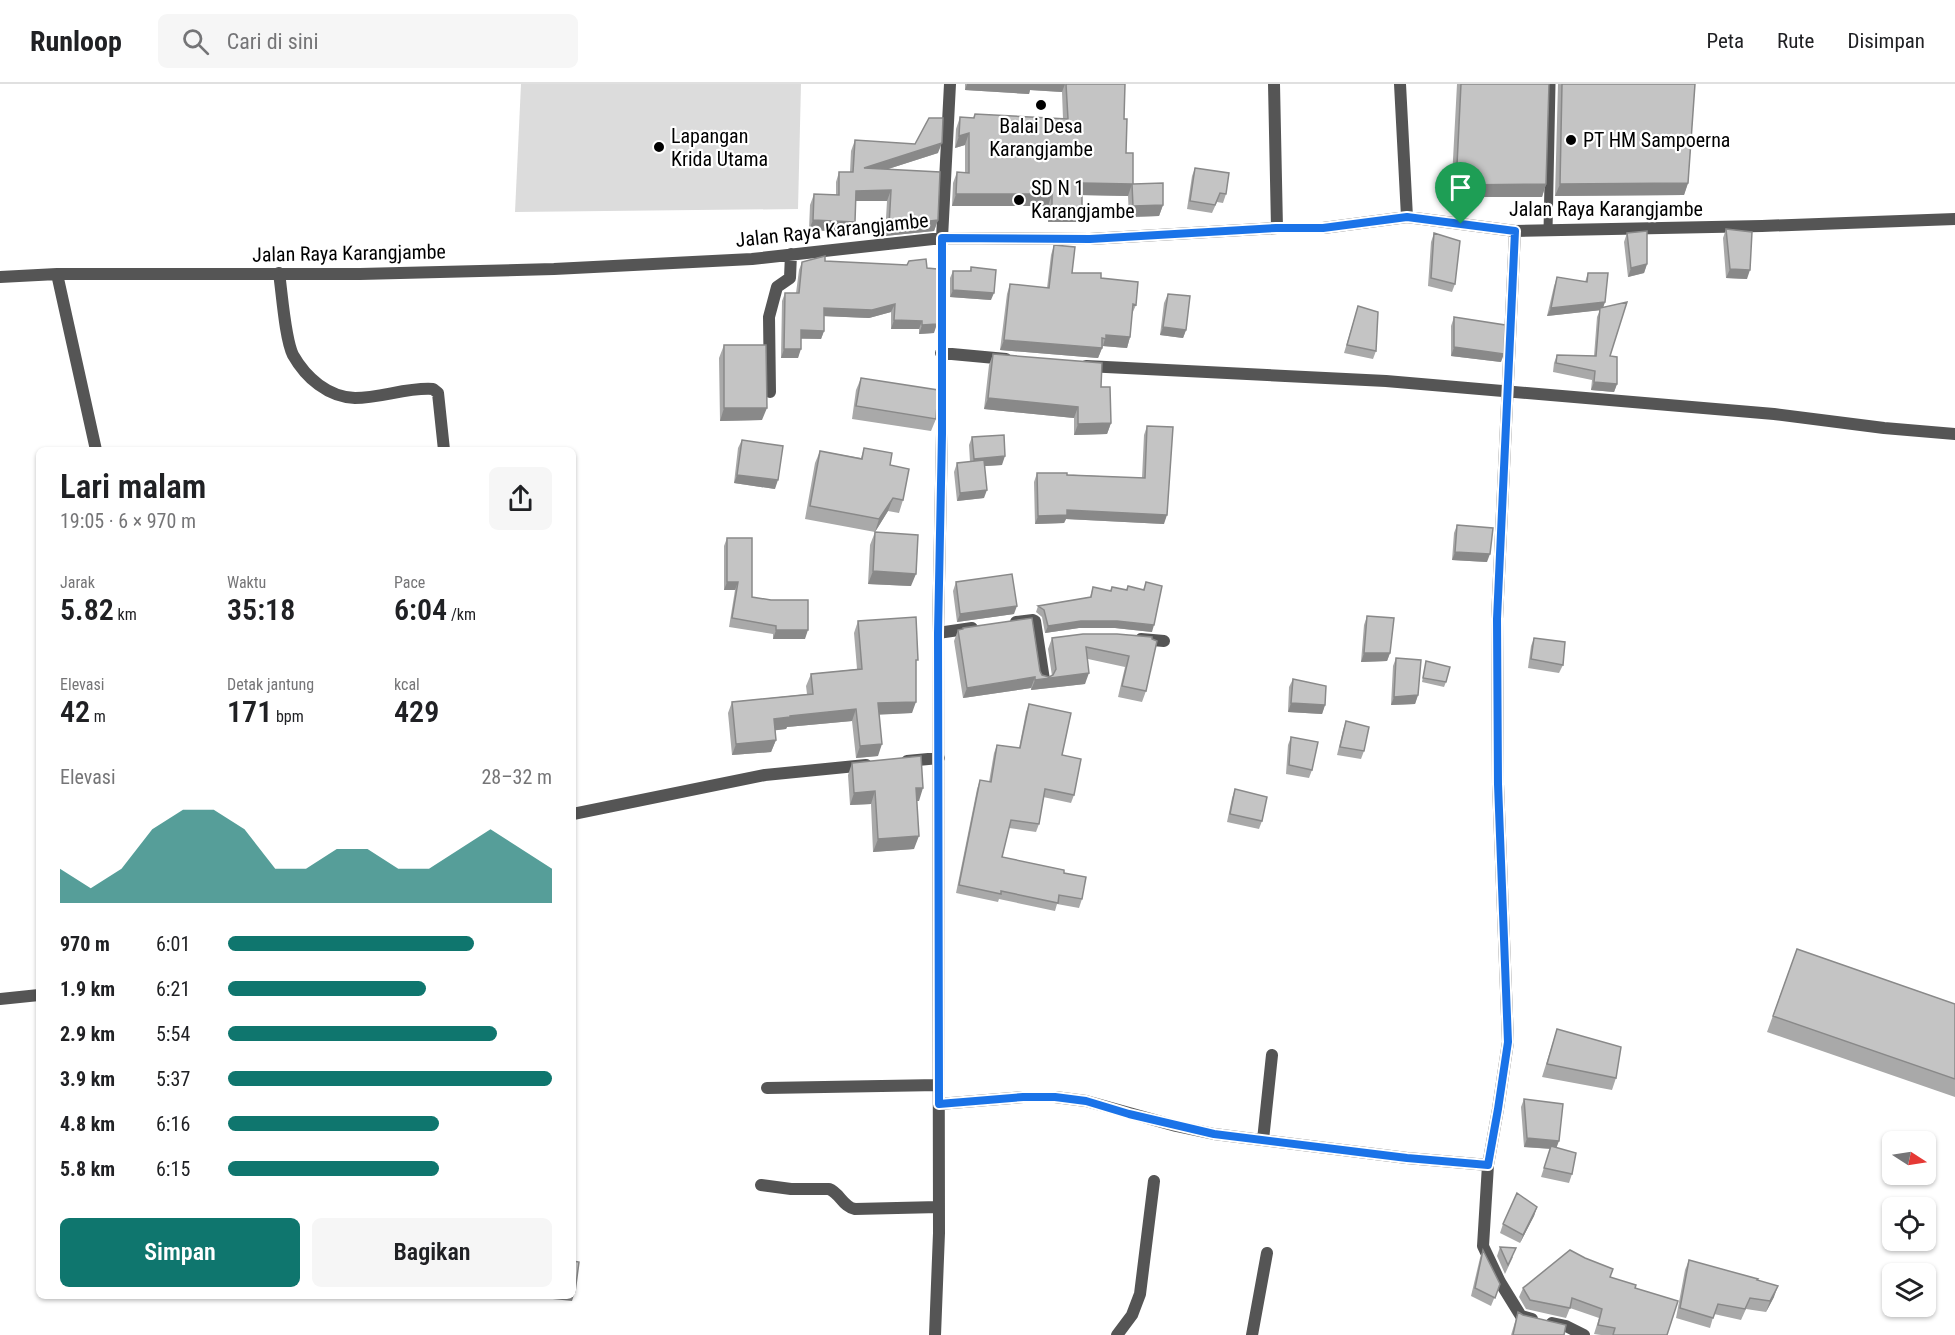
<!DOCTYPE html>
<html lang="id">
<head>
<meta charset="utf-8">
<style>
	:root { --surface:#fff; --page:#f6f6f6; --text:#202124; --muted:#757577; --line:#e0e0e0; --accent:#0f766e }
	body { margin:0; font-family:"Roboto Condensed",sans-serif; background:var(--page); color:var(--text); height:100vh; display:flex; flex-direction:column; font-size:22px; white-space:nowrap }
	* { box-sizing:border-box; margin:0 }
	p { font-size:20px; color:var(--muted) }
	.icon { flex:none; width:33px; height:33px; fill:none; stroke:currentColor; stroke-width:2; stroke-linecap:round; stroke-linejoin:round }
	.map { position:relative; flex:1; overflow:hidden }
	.side { position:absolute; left:36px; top:363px; width:540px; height:852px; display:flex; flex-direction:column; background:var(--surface); border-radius:9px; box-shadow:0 2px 4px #0004 }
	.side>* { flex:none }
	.needle { width:39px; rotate:102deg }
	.tools { position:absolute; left:1882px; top:1047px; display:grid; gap:12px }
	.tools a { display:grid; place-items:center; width:54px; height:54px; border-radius:9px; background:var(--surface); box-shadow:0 2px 4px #0004; font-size:30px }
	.pin { position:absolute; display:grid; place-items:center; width:51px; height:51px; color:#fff; margin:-62px -26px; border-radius:50% 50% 50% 0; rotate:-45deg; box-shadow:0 0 6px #0007 }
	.pin .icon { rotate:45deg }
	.round { display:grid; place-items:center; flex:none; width:63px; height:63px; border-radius:9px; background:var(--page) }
	.headline { display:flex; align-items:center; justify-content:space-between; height:102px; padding:0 24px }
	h1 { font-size:33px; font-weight:600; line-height:45px }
	.metrics { display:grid; grid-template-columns:repeat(3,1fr); gap:9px; height:102px; padding:6px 24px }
	.metrics div { display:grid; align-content:center }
	.metrics b { font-size:30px; font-weight:600 }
	.metrics small { font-size:16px; font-weight:400 }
	.metrics p { font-size:16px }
	.chart { height:168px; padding:12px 24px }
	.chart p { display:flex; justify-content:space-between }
	.chart svg { width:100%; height:108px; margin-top:6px; fill:var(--accent); opacity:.7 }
	.primary-button { display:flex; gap:12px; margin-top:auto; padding:12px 24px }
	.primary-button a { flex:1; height:69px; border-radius:9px; background:var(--accent); color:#fff; font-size:24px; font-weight:600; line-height:69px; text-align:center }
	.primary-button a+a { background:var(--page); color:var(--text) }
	ul { padding:0 24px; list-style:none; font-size:20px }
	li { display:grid; grid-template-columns:96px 72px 1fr; align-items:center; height:45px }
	li i { height:15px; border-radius:8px; background:var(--accent) }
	header { display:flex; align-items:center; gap:36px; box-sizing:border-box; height:84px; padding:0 30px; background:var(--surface); border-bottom:2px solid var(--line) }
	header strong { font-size:28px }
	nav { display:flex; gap:33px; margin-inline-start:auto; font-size:21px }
	.search { width:420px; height:54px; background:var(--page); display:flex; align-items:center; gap:15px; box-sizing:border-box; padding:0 21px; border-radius:9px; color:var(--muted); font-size:22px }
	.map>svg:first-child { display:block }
</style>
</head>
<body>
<header>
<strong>Runloop</strong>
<div class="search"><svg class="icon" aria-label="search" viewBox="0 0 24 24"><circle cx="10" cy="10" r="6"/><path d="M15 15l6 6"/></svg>Cari di sini</div>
<nav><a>Peta</a><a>Rute</a><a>Disimpan</a></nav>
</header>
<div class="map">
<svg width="1955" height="1251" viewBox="0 0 1955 1251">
	<rect width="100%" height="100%" fill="#fff"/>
	<path fill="#dcdcdc" d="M521 0H801L798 125 515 128Z"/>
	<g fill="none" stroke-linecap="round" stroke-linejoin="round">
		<path stroke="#555" stroke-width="9" d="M1548 147 1551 0"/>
		<path stroke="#555" stroke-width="12" d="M1274 0 1277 144
			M1400 0 1407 133
			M279 189C282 209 285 255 293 271 306 294 328 313 355 314 381 314 408 303 433 305L438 309 444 366
			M57 190 96 366
			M0 193 57 190H360L554 185 752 175 942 154 1090 155 1277 144H1323L1407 133 1515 147 1762 142 1955 135
			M941 269 1006 275
			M1086 282 1386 297 1774 330 1884 344 1955 350
			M770 308 769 233 777 203 790 194 791 170
			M1016 538 1033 536 1035 537 1044 596
			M938 549 972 544
			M1141 555 1164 557
			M907 677 939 674
			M573 730 765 691 866 681
			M0 915 39 911
			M767 1004 939 1001
			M939 1020 1023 1013H1055L1086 1017 1176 1042 1214 1050 1407 1074 1488 1081 1498 1025 1508 958 1498 700 1497 535 1515 147
			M1263 1056 1272 971
			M1488 1081 1483 1162 1500 1198 1521 1232 1532 1235
			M761 1101 791 1105H829C840 1109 843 1123 855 1125L939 1123
			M1552 1239 1566 1242 1584 1251
			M935 1251 939 1149 938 549 942 350V154L950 0
			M1117 1251 1132 1231 1140 1210 1154 1097
			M1252 1251 1267 1169"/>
	</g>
	<path fill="#a9a9a9" d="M965 0H1125L1124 35 1126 69 1133 100 1163 121 1159 132 1129 133 1128 112 1082 111 1078 138H1048V122H952L953 99 957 88H965V61L955 64 956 45 960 33 973 34 975 30 1063 35 1062 8 1030 6 1029 10 965 6Z
		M1457 0H1549L1546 100 1542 113H1451Z
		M1558 0H1695L1688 99 1684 111 1555 112Z
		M855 56 938 69 888 85 938 136 934 147 885 152 887 117H856L851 148 809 146 810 121 814 110 836 111V98L839 88H850L851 67Z
		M1195 84 1226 110 1223 119 1217 118 1212 129 1187 125 1192 92Z
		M1726 145 1747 195 1726 194 1723 154Z
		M1434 149 1455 200 1452 208 1428 202 1431 158Z
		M1627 149 1647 180 1644 189 1628 193 1624 158Z
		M1054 161 1072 189 1101 194 1136 221 1132 230 1130 253 1127 264 1103 262 1098 274 1000 266 1007 210 1010 200 1047 204 1051 171Z
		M825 177 927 184 934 249 919 250V245H891V228L869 234 824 232V247L821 255H801L798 274H781L782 217 785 209H796L799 186 802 178Z
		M971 183 991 216 950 213V194L953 187H970Z
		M1588 189 1605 218 1603 224 1610 272 1617 300 1614 308 1591 306 1592 296 1553 288 1554 279 1557 271 1594 272 1597 233 1600 226 1547 232 1554 202 1557 193 1585 198Z
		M1168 210 1186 246 1183 254 1160 251 1164 219Z
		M1358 222 1376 267 1373 275 1344 269Z
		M1454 233 1501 278 1451 272V242Z
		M724 261 762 336 720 337 719 274Z
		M993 270 1101 303 1111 339 1107 350 1074 351V334L984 325 989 281Z
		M861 294 936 335 931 347 852 335 856 306Z
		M1147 342 1164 440 1066 435 1064 439 1035 440 1034 398 1037 389 1142 394 1144 351Z
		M972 353 1002 381 985 382 984 414 957 417 954 388 957 379 970 378 969 361Z
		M742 356 775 405 734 399 738 364Z
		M864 364 890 381 903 416 899 429 888 427 875 448 805 435 815 379 820 367 861 374Z
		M1457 441 1487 478 1452 476 1454 449Z
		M875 448 911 502 868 500 870 461Z
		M727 454 752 513 805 555H773V550L729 543 735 506H724V462Z
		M956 498 1014 530 957 538 953 507Z
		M1146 498 1152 548 1115 544H1079L1045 549 1042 533 1036 528 1038 522 1090 513 1093 503 1110 507 1112 503 1126 506 1128 502 1143 506Z
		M1367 532 1390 569 1387 577 1361 578 1364 541Z
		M858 537 916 583 912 629 879 630 878 672 856 674 852 637 787 643 786 645 775 646 776 656 771 668 732 671 728 629 732 618 807 610 806 602 811 590 857 585 854 549Z
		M963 544 1040 587 1042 591 1049 593 1052 592 1048 565 1052 554 1117 550 1146 607 1142 618 1118 613 1125 583 1088 575 1085 600 1031 606V604L963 614 954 557 958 546H963Z
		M1534 554 1563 581 1559 589 1528 584 1531 562Z
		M1396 574 1418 611 1415 620 1391 621 1393 582Z
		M1426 577 1446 598 1444 603 1422 598Z
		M1293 595 1325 621 1322 630 1288 628 1289 603Z
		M1029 620 1062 671 1074 711 1071 719 1043 713 1039 740 1036 748 1009 744 1002 773 1064 789 1082 815 1079 824 1057 820 1055 827 999 815 998 818 956 809 977 705 980 696 989 698 994 669 997 661 1019 664 1026 628Z
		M1346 637 1364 667 1361 675 1337 671 1343 646Z
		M1291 653 1312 686 1309 694 1286 690 1288 661Z
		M852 679 919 717H917L914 765 873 768 871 720 850 721 848 691Z
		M1235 705 1262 737 1259 745 1227 738 1232 714Z
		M1797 865 1955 920V1013L1767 948Z
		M1557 945 1616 994 1612 1006 1542 993Z
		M1524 1015 1557 1063 1572 1090 1569 1099 1541 1093 1550 1065 1524 1063 1521 1023Z
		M1537 1123 1534 1132 1520 1159 1500 1149 1503 1140Z
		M1500 1163 1513 1173 1505 1190 1497 1172Z
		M1483 1166 1500 1200 1491 1222 1471 1212 1480 1174Z
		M1689 1176 1757 1196 1774 1213 1766 1228 1746 1225 1741 1236 1714 1230 1710 1244 1676 1234 1685 1186Z
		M1611 1193 1635 1204 1667 1251H1601L1594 1250 1599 1234 1570 1224 1566 1234 1526 1225 1519 1213 1523 1204Z
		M1518 1228 1523 1231 1564 1251H1511Z"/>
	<path fill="#898989" d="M967 0H1065L1062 8 1030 6 1029 10 965 6Z
		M969 49 965 61 955 64 959 52Z
		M942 59 938 69 860 94 864 84Z
		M1082 99 1132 100 1128 112 1078 111Z
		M1688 99 1684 111 1555 112 1560 100Z
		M1546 100 1542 113H1451L1456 101Z
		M891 106 887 117H853L856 107Z
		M956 110H1052L1048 122H952Z
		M1163 121 1159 132 1129 133 1133 122Z
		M1082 126 1078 138H1048L1052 127Z
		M813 136 855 138 851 148 809 146Z
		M938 136 934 147 885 152 889 142Z
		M1647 180 1644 189 1628 193 1631 184Z
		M1730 185 1750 186 1747 195 1726 194Z
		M953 206 994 209 991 216 950 213Z
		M1605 218 1602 226 1547 232 1551 224Z
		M895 220 891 228 869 234 821 232 824 224Z
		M894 236 922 237 919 245H891Z
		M937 240 934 249 919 250 922 241Z
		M1163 243 1186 246 1183 254 1160 251Z
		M801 246 824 247 821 255 798 254Z
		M1106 251 1130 253 1127 264 1103 262Z
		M1004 256 1102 264 1098 274 1000 266Z
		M1454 263 1504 270 1501 278 1451 272Z
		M784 265H801L798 274H781Z
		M1594 298 1617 300 1614 308 1591 306Z
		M988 314 1078 323 1074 334 984 325Z
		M724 324H767L762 336 720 337Z
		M1111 339 1107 350 1074 351 1078 340Z
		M1005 372 1002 381 971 383 974 375Z
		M737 391 778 396 775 405 734 399Z
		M987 406 984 414 957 417 960 409Z
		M893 414 888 427 875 448 879 435Z
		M1067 426 1167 431 1164 440 1066 435 1064 439 1035 440 1038 432Z
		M1455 468 1490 470 1487 478 1452 476Z
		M873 487 916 490 911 502 868 500Z
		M727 498H738L735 506H724Z
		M1017 522 1014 530 957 538 960 530Z
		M1081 537H1117L1154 541 1152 548 1115 544H1079L1045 549 1048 542Z
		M776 546H808L805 555H773Z
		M1364 569H1390L1387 577 1361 578Z
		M1089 589 1085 600 1031 606 1035 596Z
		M1035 593 1031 604 963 614 967 604Z
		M1418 611 1415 620 1391 621 1394 613Z
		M916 618 912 629 874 631 878 619Z
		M1291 619 1325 621 1322 630 1288 628Z
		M856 625 852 637 787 643 786 645 770 647 774 635 790 632Z
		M776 656 771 668 732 671 736 660Z
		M882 660 878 672 856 674 860 662Z
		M916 704H923L919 717H911Z
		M875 707 871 720 850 721 854 709Z
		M919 752 914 765 873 768 878 755Z
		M1527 1054 1559 1057 1556 1065 1524 1063Z
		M1537 1123 1534 1132 1520 1159 1523 1151Z
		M1778 1202 1774 1213 1766 1228 1770 1217Z
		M573 1208H575L572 1217 543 1214V1212H573Z"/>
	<path fill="#c4c4c4" stroke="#898989" stroke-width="1.5" d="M1066 0H1125L1124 35H1127L1126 69H1133V100L1163 99V121L1133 122 1132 100 1082 99V126L1052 127V110H956L957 88 969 89V49L959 52 960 33 974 34 975 30 1068 35Z
		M1461 0H1549L1546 100 1456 101Z
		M1562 0H1695L1688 99 1560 100Z
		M929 34H943L942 59 864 84 940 88 938 136 889 142 891 106 856 107 855 138 813 136 814 110 839 111V88H853L855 56 915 60Z
		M1195 84 1229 89 1226 110 1220 109 1215 121 1190 117Z
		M1726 145 1752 148 1750 186 1730 185Z
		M1647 147V180L1631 184 1627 149Z
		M1434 149 1460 157 1455 200 1431 194Z
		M1054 161 1075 163 1072 189H1101V194L1138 198 1136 221 1133 220 1130 253 1106 251V255L1102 254V264L1004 256 1010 200 1049 204Z
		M825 172V177L907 181 909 177 926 175 927 184 937 185V240L922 241V237L894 236 895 220 872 226 824 224V247L801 246V265H784L785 209H799L802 178Z
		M971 183 996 186 994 209 953 206V187H971Z
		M1588 189H1608L1605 218 1551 224 1557 193 1587 198Z
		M1168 210 1190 212 1186 246 1163 243Z
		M1627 218 1610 272 1617 273V300L1594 298 1595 287 1556 279 1557 271 1596 272 1600 224Z
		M1358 222 1378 228 1376 267 1347 261Z
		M1454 233 1505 241 1504 270 1454 263Z
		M724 261H766L767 324H724Z
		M993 270 1102 279 1101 303H1110L1111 339 1078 340V323L988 314Z
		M861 294 938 306 936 335 856 322Z
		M1147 342 1173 343 1167 431 1067 426V431L1038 432 1037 389H1067V391L1145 394Z
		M1004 351 1005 372 974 375 972 353Z
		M742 356 783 362 778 396 737 391Z
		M864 364 892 369 890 381 909 385 903 416 893 414 879 435 810 422 820 367 862 375Z
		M984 376 987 406 960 409 957 379Z
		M1457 441 1493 444 1490 470 1455 468Z
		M875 448 918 451 916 490 873 487Z
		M727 454H752V513L771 516H808V546H776V542L732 534 738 498H727Z
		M1012 490 1017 522 960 530 956 498Z
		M1146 498 1162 502 1154 541 1117 537H1081L1048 542 1044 526 1038 522 1091 513 1093 503 1111 507 1112 503 1127 506 1128 502 1144 506Z
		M1367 532 1394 534 1390 569H1364Z
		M916 533 918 576H916V618L878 619 882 660 860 662 856 625 790 632V633L774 635 776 656 736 660 732 618 813 610 811 590 862 585 858 537Z
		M1032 534 1040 587 1042 591 1049 593 1053 591 1056 585 1052 554 1083 550H1117L1152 553V555L1157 557 1146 607 1122 602 1129 572 1086 563 1089 589 1035 596V593L967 604 958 546 963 545V544Z
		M1534 554 1565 558 1563 581 1531 575Z
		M1396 574 1421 576 1418 611 1394 613Z
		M1426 577 1450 583 1446 598 1423 594Z
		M1293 595 1326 602 1325 621 1291 619Z
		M1029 620 1071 629 1062 671 1081 675 1074 711 1045 705 1039 740 1011 736 1002 773 1064 786V789L1086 793 1082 815 1059 811 1058 819 1001 807V810L959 801 980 696 991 698 997 661 1020 664Z
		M1346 637 1369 643 1364 667 1340 663Z
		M1291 653 1318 658 1312 686 1289 681Z
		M921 672 923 704H916L919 752 878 755 875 707 854 709 852 679Z
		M1235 705 1267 713 1262 737 1230 730Z
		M1797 865 1955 920V995L1773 932Z
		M1557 945 1621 963 1616 994 1547 980Z
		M1524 1015 1563 1020 1559 1057 1527 1054Z
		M1551 1062 1576 1069 1572 1090 1544 1084Z
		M1517 1109 1537 1123 1523 1151 1503 1140Z
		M1500 1163 1516 1164 1508 1181Z
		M1483 1166 1500 1200 1495 1214 1475 1204Z
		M1570 1166 1585 1174 1613 1185 1610 1193 1636 1201 1635 1204 1678 1217 1667 1251H1613L1615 1244 1598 1241 1602 1225 1572 1214 1570 1224 1530 1216 1523 1204Z
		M1689 1176 1758 1195 1757 1196 1778 1202 1770 1217 1750 1214 1745 1225 1718 1220 1713 1234 1680 1224Z
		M573 1177 579 1178 575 1208H573Z
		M1518 1228 1523 1231 1566 1241 1564 1251H1513Z"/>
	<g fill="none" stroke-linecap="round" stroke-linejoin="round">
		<g stroke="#fff" stroke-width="12">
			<path id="route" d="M1407 133 1515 147 1497 535 1498 700 1508 958 1498 1025 1488 1081 1407 1074 1214 1050 1129 1030 1086 1017 1055 1013H1023L939 1020 938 549 942 350V154L1090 155 1276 144H1323Z"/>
		</g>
		<use href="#route" stroke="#1a73e8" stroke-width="8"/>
	</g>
	<g fill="#000" stroke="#fff" stroke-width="2">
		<circle cx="1041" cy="21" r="6"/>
		<circle cx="1571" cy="56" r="6"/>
		<circle cx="659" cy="63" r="6"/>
		<circle cx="1019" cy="116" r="6"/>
	</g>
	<g text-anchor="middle" stroke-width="4.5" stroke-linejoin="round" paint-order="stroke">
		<g font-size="20" fill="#000" stroke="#fff" text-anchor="start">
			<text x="1041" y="49" text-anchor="middle">Balai Desa<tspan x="1041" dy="23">Karangjambe</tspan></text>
			<text x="671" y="59">Lapangan<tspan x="671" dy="23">Krida Utama</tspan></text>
			<text x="1583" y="63">PT HM Sampoerna</text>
			<text x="1031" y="111">SD N 1<tspan x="1031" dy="23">Karangjambe</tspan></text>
		</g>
		<g font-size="20" fill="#000" stroke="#fff">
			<text x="1606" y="132">Jalan Raya Karangjambe</text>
			<text transform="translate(832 146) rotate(-6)" y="7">Jalan Raya Karangjambe</text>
			<text transform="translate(349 169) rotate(-1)" y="7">Jalan Raya Karangjambe</text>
		</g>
	</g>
</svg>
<div class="tools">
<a><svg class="needle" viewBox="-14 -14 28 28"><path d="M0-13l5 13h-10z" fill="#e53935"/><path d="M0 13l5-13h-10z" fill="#757577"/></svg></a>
<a><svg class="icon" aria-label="locate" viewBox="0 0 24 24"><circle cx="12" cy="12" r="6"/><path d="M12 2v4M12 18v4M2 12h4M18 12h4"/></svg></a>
<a><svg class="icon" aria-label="layers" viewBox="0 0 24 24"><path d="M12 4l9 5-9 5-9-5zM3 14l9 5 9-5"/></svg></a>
</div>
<div class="pin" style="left:1461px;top:140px;background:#1e9e55"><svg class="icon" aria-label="arrive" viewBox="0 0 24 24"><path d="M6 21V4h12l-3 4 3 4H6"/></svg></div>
<section class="side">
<div class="headline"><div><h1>Lari malam</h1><p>19:05 · 6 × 970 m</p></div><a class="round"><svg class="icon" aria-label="share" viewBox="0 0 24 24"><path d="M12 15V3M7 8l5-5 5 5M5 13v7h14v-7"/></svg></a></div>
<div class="metrics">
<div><p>Jarak</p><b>5.82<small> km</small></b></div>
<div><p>Waktu</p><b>35:18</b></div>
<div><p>Pace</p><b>6:04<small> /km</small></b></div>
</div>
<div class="metrics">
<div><p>Elevasi</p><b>42<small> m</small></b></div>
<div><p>Detak jantung</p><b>171<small> bpm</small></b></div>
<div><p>kcal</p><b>429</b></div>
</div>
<div class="chart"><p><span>Elevasi</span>28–32 m</p>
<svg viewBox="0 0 160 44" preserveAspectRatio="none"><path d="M0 44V30L10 38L20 30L30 14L40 6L50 6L60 14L70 30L80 30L90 22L100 22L110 30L120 30L130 22L140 14L150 22L160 30V44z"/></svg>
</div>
<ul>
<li><b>970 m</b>6:01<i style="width:76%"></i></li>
<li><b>1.9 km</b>6:21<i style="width:61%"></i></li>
<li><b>2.9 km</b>5:54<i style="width:83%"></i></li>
<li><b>3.9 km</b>5:37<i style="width:100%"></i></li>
<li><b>4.8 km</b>6:16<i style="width:65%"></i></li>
<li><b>5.8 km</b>6:15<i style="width:65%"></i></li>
</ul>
<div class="primary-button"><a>Simpan</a><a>Bagikan</a></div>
</section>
</div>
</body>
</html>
